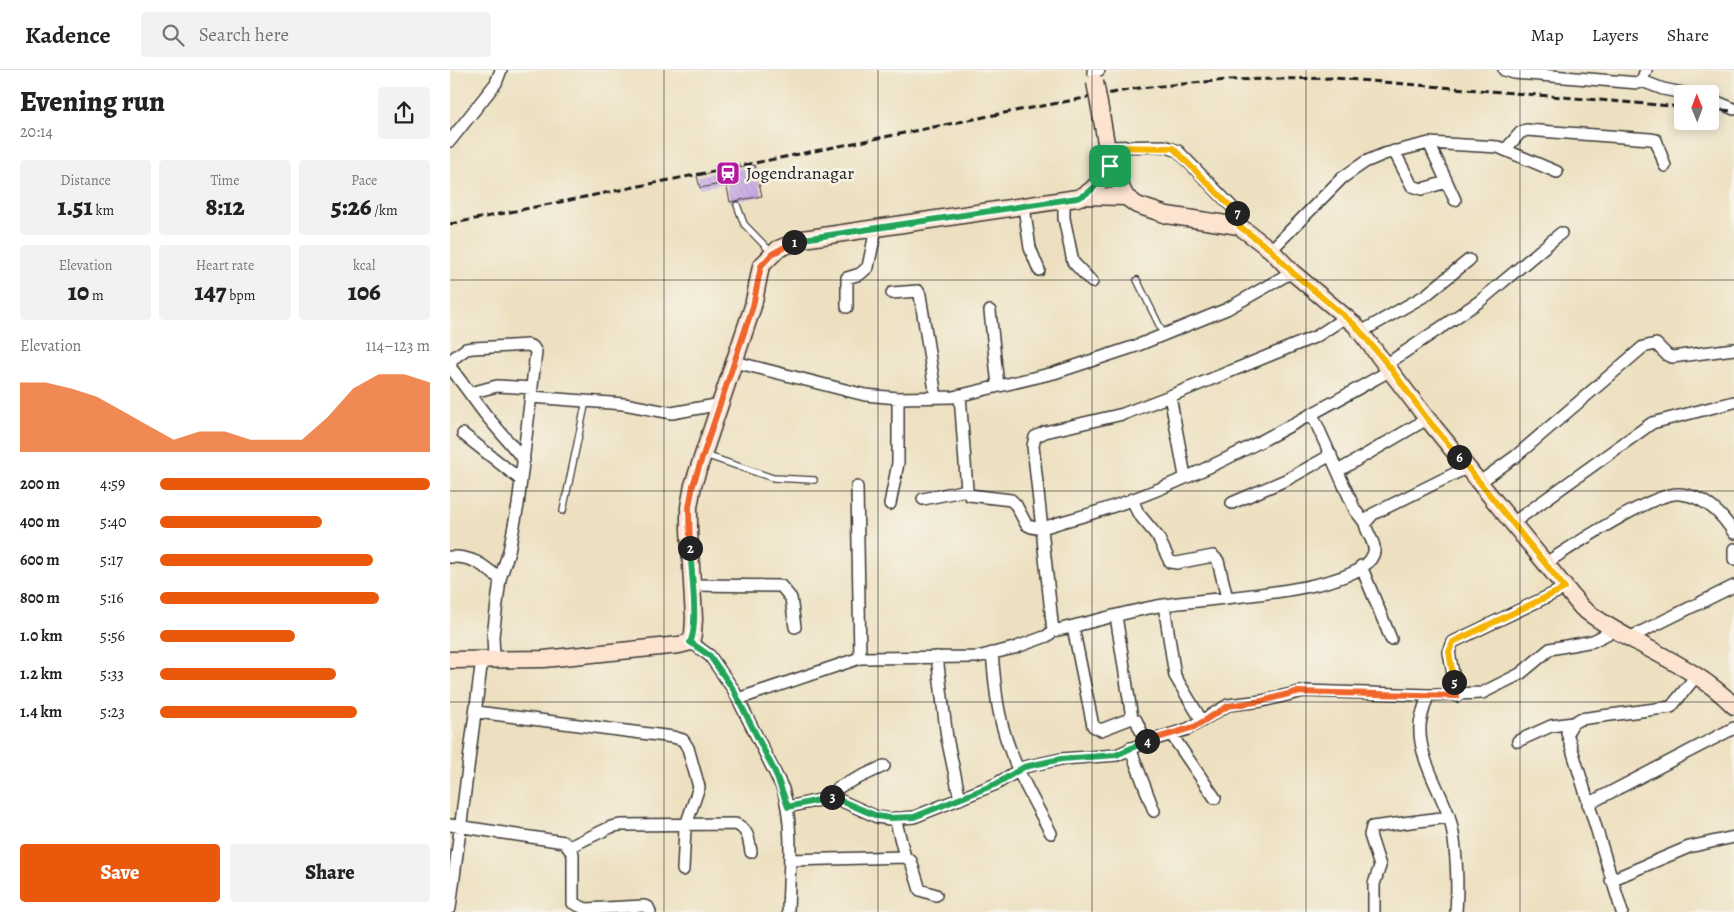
<!DOCTYPE html>
<html lang="en">
<head>
<meta charset="utf-8">
<style>
	:root { --surface:#fff; --page:#f2f2f2; --text:#222; --muted:#767676; --line:#e0e0e0; --accent:#ea580c }
	body { margin:0; font-family:Alegreya,serif; background:var(--page); color:var(--text); height:100vh; display:flex; flex-direction:column; font-size:19px; white-space:nowrap }
	* { box-sizing:border-box; margin:0 }
	p { font-size:16px; color:var(--muted) }
	.icon { flex:none; width:28px; height:28px; fill:none; stroke:currentColor; stroke-width:2; stroke-linecap:round; stroke-linejoin:round }
	.map { position:relative; flex:1; overflow:hidden }
	.details { display:flex; flex-direction:column; background:var(--surface); width:450px }
	.details>* { flex:none }
	.needle { width:32px; rotate:359deg }
	.fabs { position:absolute; left:1224px; top:15px; display:grid; gap:10px }
	.fabs a { display:grid; place-items:center; width:45px; height:45px; border-radius:5px; background:var(--surface); box-shadow:0 2px 12px #0003; font-size:25px }
	.pin { position:absolute; display:grid; place-items:center; width:42px; height:42px; color:#fff; margin:-21px; border-radius:10px; box-shadow:0 2px 8px #0006 }
	.km { position:absolute; width:25px; height:25px; margin:-12px; border-radius:50%; background:#222; color:#fff; font-size:14px; line-height:25px; text-align:center }
	.round { display:grid; place-items:center; flex:none; width:52px; height:52px; border-radius:5px; background:var(--page) }
	.head { display:flex; align-items:center; justify-content:space-between; height:85px; padding:0 20px }
	h1 { font-size:28px; font-weight:800; line-height:38px }
	.stats { display:grid; grid-template-columns:repeat(3,1fr); gap:8px; height:85px; padding:5px 20px }
	.stats div { display:grid; align-content:center; border-radius:5px; background:var(--page); text-align:center }
	.stats b { font-size:25px; font-weight:800 }
	.stats small { font-size:14px; font-weight:400 }
	.stats p { font-size:14px }
	.chart { height:140px; padding:10px 20px }
	.chart p { display:flex; justify-content:space-between }
	.chart svg { width:100%; height:90px; margin-top:5px; fill:var(--accent); opacity:.7 }
	.primary-button { display:flex; gap:10px; margin-top:auto; padding:10px 20px }
	.primary-button a { flex:1; height:58px; border-radius:5px; background:var(--accent); color:#fff; font-size:20px; font-weight:800; line-height:58px; text-align:center }
	.primary-button a+a { background:var(--page); color:var(--text) }
	ul { padding:0 20px; list-style:none; font-size:16px }
	li { display:grid; grid-template-columns:80px 60px 1fr; align-items:center; height:38px }
	li i { height:12px; border-radius:6px; background:var(--accent) }
	header { display:flex; align-items:center; gap:30px; box-sizing:border-box; height:70px; padding:0 25px; background:var(--surface); border-bottom:1px solid var(--line) }
	header strong { font-size:24px }
	nav { display:flex; gap:28px; margin-inline-start:auto; font-size:18px }
	.search { width:350px; height:45px; background:var(--page); display:flex; align-items:center; gap:12px; box-sizing:border-box; padding:0 18px; border-radius:5px; color:var(--muted); font-size:19px }
	main { display:flex; flex:1; min-height:0 }
	.map>svg:first-child { display:block }
</style>
</head>
<body>
<header>
<strong>Kadence</strong>
<div class="search"><svg class="icon" aria-label="search" viewBox="0 0 24 24"><circle cx="10" cy="10" r="6"/><path d="M15 15l6 6"/></svg>Search here</div>
<nav><a>Map</a><a>Layers</a><a>Share</a></nav>
</header>
<main>
<section class="details">
<div class="head"><div><h1>Evening run</h1><p>20:14</p></div><a class="round"><svg class="icon" aria-label="share" viewBox="0 0 24 24"><path d="M12 15V3M7 8l5-5 5 5M5 13v7h14v-7"/></svg></a></div>
<div class="stats">
<div><p>Distance</p><b>1.51<small> km</small></b></div>
<div><p>Time</p><b>8:12</b></div>
<div><p>Pace</p><b>5:26<small> /km</small></b></div>
</div>
<div class="stats">
<div><p>Elevation</p><b>10<small> m</small></b></div>
<div><p>Heart rate</p><b>147<small> bpm</small></b></div>
<div><p>kcal</p><b>106</b></div>
</div>
<div class="chart"><p><span>Elevation</span>114–123 m</p>
<svg viewBox="0 0 160 44" preserveAspectRatio="none"><path d="M0 44V10L10 10L20 13L30 17L40 24L50 31L60 38L70 34L80 34L90 38L100 38L110 38L120 27L130 13L140 6L150 6L160 10V44z"/></svg>
</div>
<ul>
<li><b>200 m</b>4:59<i style="width:100%"></i></li>
<li><b>400 m</b>5:40<i style="width:60%"></i></li>
<li><b>600 m</b>5:17<i style="width:79%"></i></li>
<li><b>800 m</b>5:16<i style="width:81%"></i></li>
<li><b>1.0 km</b>5:56<i style="width:50%"></i></li>
<li><b>1.2 km</b>5:33<i style="width:65%"></i></li>
<li><b>1.4 km</b>5:23<i style="width:73%"></i></li>
</ul>
<div class="primary-button"><a>Save</a><a>Share</a></div>
</section>
<div class="map">
<svg width="1284" height="842" viewBox="0 0 1284 842">
	<defs>
		<pattern id="building-back-hatch" width="6" height="6" patternUnits="userSpaceOnUse" patternTransform="scale(1.25)"><rect width="6" height="6" fill="#c5a6e5"/><path d="M-1 5l2 2M0 0l6 6M5-1l2 2" fill="none" stroke="#a98ec4"/></pattern>
	</defs>
	<rect width="100%" height="100%" fill="#f7f3e8"/>
	<filter id="ink" filterUnits="userSpaceOnUse"><feTurbulence type="fractalNoise" baseFrequency=".02" numOctaves="2"/><feDisplacementMap in="SourceGraphic" scale="10" xChannelSelector="R" yChannelSelector="G"/><feConvolveMatrix kernelMatrix="1 2 1 2 8 2 1 2 1" color-interpolation-filters="sRGB"/></filter>
	<filter id="wash" filterUnits="userSpaceOnUse"><feTurbulence type="fractalNoise" baseFrequency=".0096" numOctaves="4" result="noise"/><feDisplacementMap in="SourceGraphic" scale="20" xChannelSelector="R" yChannelSelector="G"/><feGaussianBlur stdDeviation="1.12" result="paint"/><feColorMatrix in="noise" values="0 0 0 0 0 0 0 0 0 0 0 0 0 0 0 0 0 1.4 0 .05"/><feComposite in="paint" operator="in"/></filter>
	<g filter="url(#wash)">
		<rect width="100%" height="100%" fill="#ede0c0"/>
		<g id="blocks">
			<path fill="url(#building-back-hatch)" d="M305 95 312 126 280 132 276 113 250 118 247 106Z"/>
		</g>
	</g>
	<g filter="url(#ink)">
		<use href="#blocks" fill-opacity="0" stroke="#3b3935" stroke-width="1"/>
		<g fill="none" stroke-linecap="round" stroke-linejoin="round">
			<g stroke="#3b3935" stroke-width="8">
				<path id="lane" d="M287 135 294 154 322 183
					M687 210 714 265
					M255 385 323 408 364 410
					M113 441 136 331"/>
			</g>
			<g stroke="#3b3935" stroke-width="14">
				<path id="street" d="M1054 0 1064 3 1188 13 1192 11 1196 0
					M643 1 649 0
					M1192 11 1213 19 1238 24
					M1260 29 1284 39
					M0 71 46 13 51 0
					M979 73 1005 130
					M657 77 714 76 728 81 786 141 789 156
					M1056 79 1070 63 1076 60 1200 69 1206 70 1215 96
					M944 81 962 116 972 119 997 112
					M614 130V148L623 192 642 212
					M574 137 580 178 589 200
					M821 180 892 108 915 92 934 84 979 73 1048 77 1107 102
					M442 223 468 221 470 225 486 327
					M397 237V208L410 204 418 197 426 159
					M540 241 548 316
					M911 262 976 225 1019 190
					M285 292 415 325 448 328 503 327 604 303 686 276 777 239 842 202
					M937 294 1030 231 1111 163
					M20 323 47 316 82 318
					M510 325 517 420 519 425 561 430 566 435 576 454C587 463 603 454 615 451 727 422 841 356 941 300
					M720 326 735 406
					M81 327 174 334 222 343 271 334
					M862 344 905 440 915 453
					M13 364 71 410
					M888 401 977 349
					M1030 412 1066 386 1193 277 1206 274 1217 285 1222 287 1284 279
					M407 417 410 588
					M473 429 517 420
					M682 429 688 443 708 467 720 492 727 493 763 486 768 491 777 528
					M782 433 838 409 881 385
					M440 434 448 393V328
					M1064 452 1202 353 1284 332
					M1284 479V489
					M0 487C23 486 33 495 50 509
					M1094 494C1120 478 1204 421 1230 424 1254 426 1272 444 1284 463
					M911 496 941 569
					M243 515 331 516 341 528 345 557
					M714 535 725 606 752 651
					M666 546 682 648
					M623 557 643 656 651 660 682 648 686 650 696 672
					M603 561 583 376 585 367 595 362 673 344 720 326 867 266 896 247
					M1179 568 1284 516
					M241 572 260 586 283 619 333 719C344 758 339 802 338 842
					M542 583C544 602 545 622 549 641 557 685 580 724 601 763
					M487 587 497 668 510 729
					M44 588 43 566 50 509 59 481 68 435 86 282 83 277 78 275 23 278 16 279 1 290V298L35 344 74 390
					M978 625C975 635 971 645 970 655 968 687 989 718 999 746 1007 772 1008 815 1006 842
					M1007 626 999 582 1003 572 1115 518
					M288 629 410 588 527 587 564 578 597 566 603 561C640 553 677 541 714 535 753 528 909 523 923 485 928 474 916 464 915 453L923 444 1018 397
					M27 642 223 667 233 670 238 678 249 717 235 758 233 800
					M721 664 765 728
					M1068 671 1101 656 1123 653
					M680 678 704 741
					M383 727 388 718 393 715 434 696
					M1138 734 1284 658
					M338 737 383 727 427 747 440 749 464 747 546 714 574 697 611 689 667 685 696 672 738 659 778 635 812 631 854 621 978 625 1032 623 1070 604 1100 579 1143 571 1165 560
					M445 748 455 787
					M0 755 114 772 123 784V833L136 839 194 836 198 837 200 842
					M119 777 161 757 170 755 285 754C298 758 299 770 301 782
					M340 790 455 787 461 791 470 820 486 825
					M1161 810 1239 777 1284 767
					M0 838 32 589
					M924 842V814L930 796 920 765 922 757 999 747
					M1172 842 1117 663 1123 653 1130 649 1221 637 1247 605"/>
			</g>
			<g stroke="#3b3935" stroke-width="19">
				<path id="secondary" d="M652 50 660 96 676 127 687 135 717 145 789 156 821 180 842 202 905 255 975 346 1132 538C1180 575 1241 592 1284 636
					M634 126 676 127
					M0 590 94 589 229 575 241 572 243 564 244 549 239 460V437L243 415 303 236 311 196 328 179 353 169 627 128C643 123 651 110 660 96"/>
			</g>
			<use href="#lane" stroke="#fff" stroke-width="5.5"/>
			<use href="#street" stroke="#fff" stroke-width="11"/>
			<use href="#secondary" stroke="#fde4d1" stroke-width="16"/>
			<path stroke="#1c1c1c" stroke-width="3" stroke-dasharray="8 4" stroke-linecap="butt" d="M1260 39 1284 41
				M0 154 554 43 689 18 776 10 884 8 1232 37"/>
			<g stroke="#3b3935" stroke-width="19" stroke-linecap="butt">
				<path id="secondary-bridge" d="M645 12 652 50"/>
			</g>
			<use href="#secondary-bridge" stroke="#fde4d1" stroke-width="16"/>
		</g>
	</g>
	<g fill="none" stroke-linecap="round" stroke-linejoin="round" filter="url(#ink)">
		<g stroke="#fff" stroke-width="10">
			<path id="split-1" d="M344 172 353 169 627 128C643 123 651 110 660 96"/>
		</g>
		<g stroke="#fff" stroke-width="10">
			<path id="split-2" d="M240 478 239 437 243 415 303 236 311 196 322 184 344 172"/>
		</g>
		<g stroke="#fff" stroke-width="10">
			<path id="split-3" d="M240 478C241 498 249 557 240 572L260 586 283 619 325 702 338 737 382 727"/>
		</g>
		<g stroke="#fff" stroke-width="10">
			<path id="split-4" d="M382 727 427 746 440 748 464 747 546 714 574 697 611 689 666 685 697 671"/>
		</g>
		<g stroke="#fff" stroke-width="10">
			<path id="split-5" d="M697 671 744 657 778 636 812 631 846 622 1007 626 1004 612"/>
		</g>
		<g stroke="#fff" stroke-width="10">
			<path id="split-6" d="M1004 612 999 582 1003 572 1115 518 1009 387"/>
		</g>
		<g stroke="#fff" stroke-width="10">
			<path id="split-7" d="M787 143 789 156 821 180 842 202 905 255 942 300 975 346 1009 387"/>
		</g>
		<g stroke="#fff" stroke-width="10">
			<path id="split-8" d="M660 96 657 77 723 78 787 143"/>
		</g>
		<use href="#split-1" stroke="#22a559" stroke-width="6"/>
		<use href="#split-2" stroke="#f0652b" stroke-width="6"/>
		<use href="#split-3" stroke="#22a559" stroke-width="6"/>
		<use href="#split-4" stroke="#22a559" stroke-width="6"/>
		<use href="#split-5" stroke="#f0652b" stroke-width="6"/>
		<use href="#split-6" stroke="#f5b400" stroke-width="6"/>
		<use href="#split-7" stroke="#f5b400" stroke-width="6"/>
		<use href="#split-8" stroke="#f5b400" stroke-width="6"/>
	</g>
	<path fill="none" stroke="#1c1c1c" stroke-width="1" stroke-opacity="0.55" d="M214 0V842M428 0V842M642 0V842M856 0V842M1070 0V842M0 210H1284M0 421H1284M0 632H1284"/>
	<defs>
		<g id="station-square" transform="scale(1.25)"><rect x="-9" y="-9" width="18" height="18" rx="4" fill="#b5179e" stroke="#f7f3e8"/><path d="M-3-6H3Q5-6 5-4V2Q5 4 3 4L4.5 6H3L1.5 4h-3L-3 6H-4.5L-3 4Q-5 4-5 2V-4Q-5-6-3-6ZM-3.5-4v3h7v-3ZM-3.5 1v1.5H-2V1ZM2 1v1.5H3.5V1Z" fill="#fff"/></g>
	</defs>
	<g fill-rule="evenodd">
		<use href="#station-square" x="278" y="103"/>
	</g>
	<g text-anchor="middle" stroke-width="5" stroke-linejoin="round" paint-order="stroke">
		<g font-size="18" fill="#1c1c1c" stroke="#f7f3e8" text-anchor="start">
			<text x="296" y="109">Jogendranagar</text>
		</g>
	</g>
</svg>
<div class="fabs">
<a><svg class="needle" viewBox="-14 -14 28 28"><path d="M0-13l5 13h-10z" fill="#e53935"/><path d="M0 13l5-13h-10z" fill="#767676"/></svg></a>
</div>
<div class="pin" style="left:660px;top:96px;background:#1e9e55"><svg class="icon" aria-label="arrive" viewBox="0 0 24 24"><path d="M6 21V4h12l-3 4 3 4H6"/></svg></div>
<b class="km" style="left:344px;top:172px">1</b>
<b class="km" style="left:240px;top:478px">2</b>
<b class="km" style="left:382px;top:727px">3</b>
<b class="km" style="left:697px;top:671px">4</b>
<b class="km" style="left:1004px;top:612px">5</b>
<b class="km" style="left:1009px;top:387px">6</b>
<b class="km" style="left:787px;top:143px">7</b>
</div>
</main>
</body>
</html>
